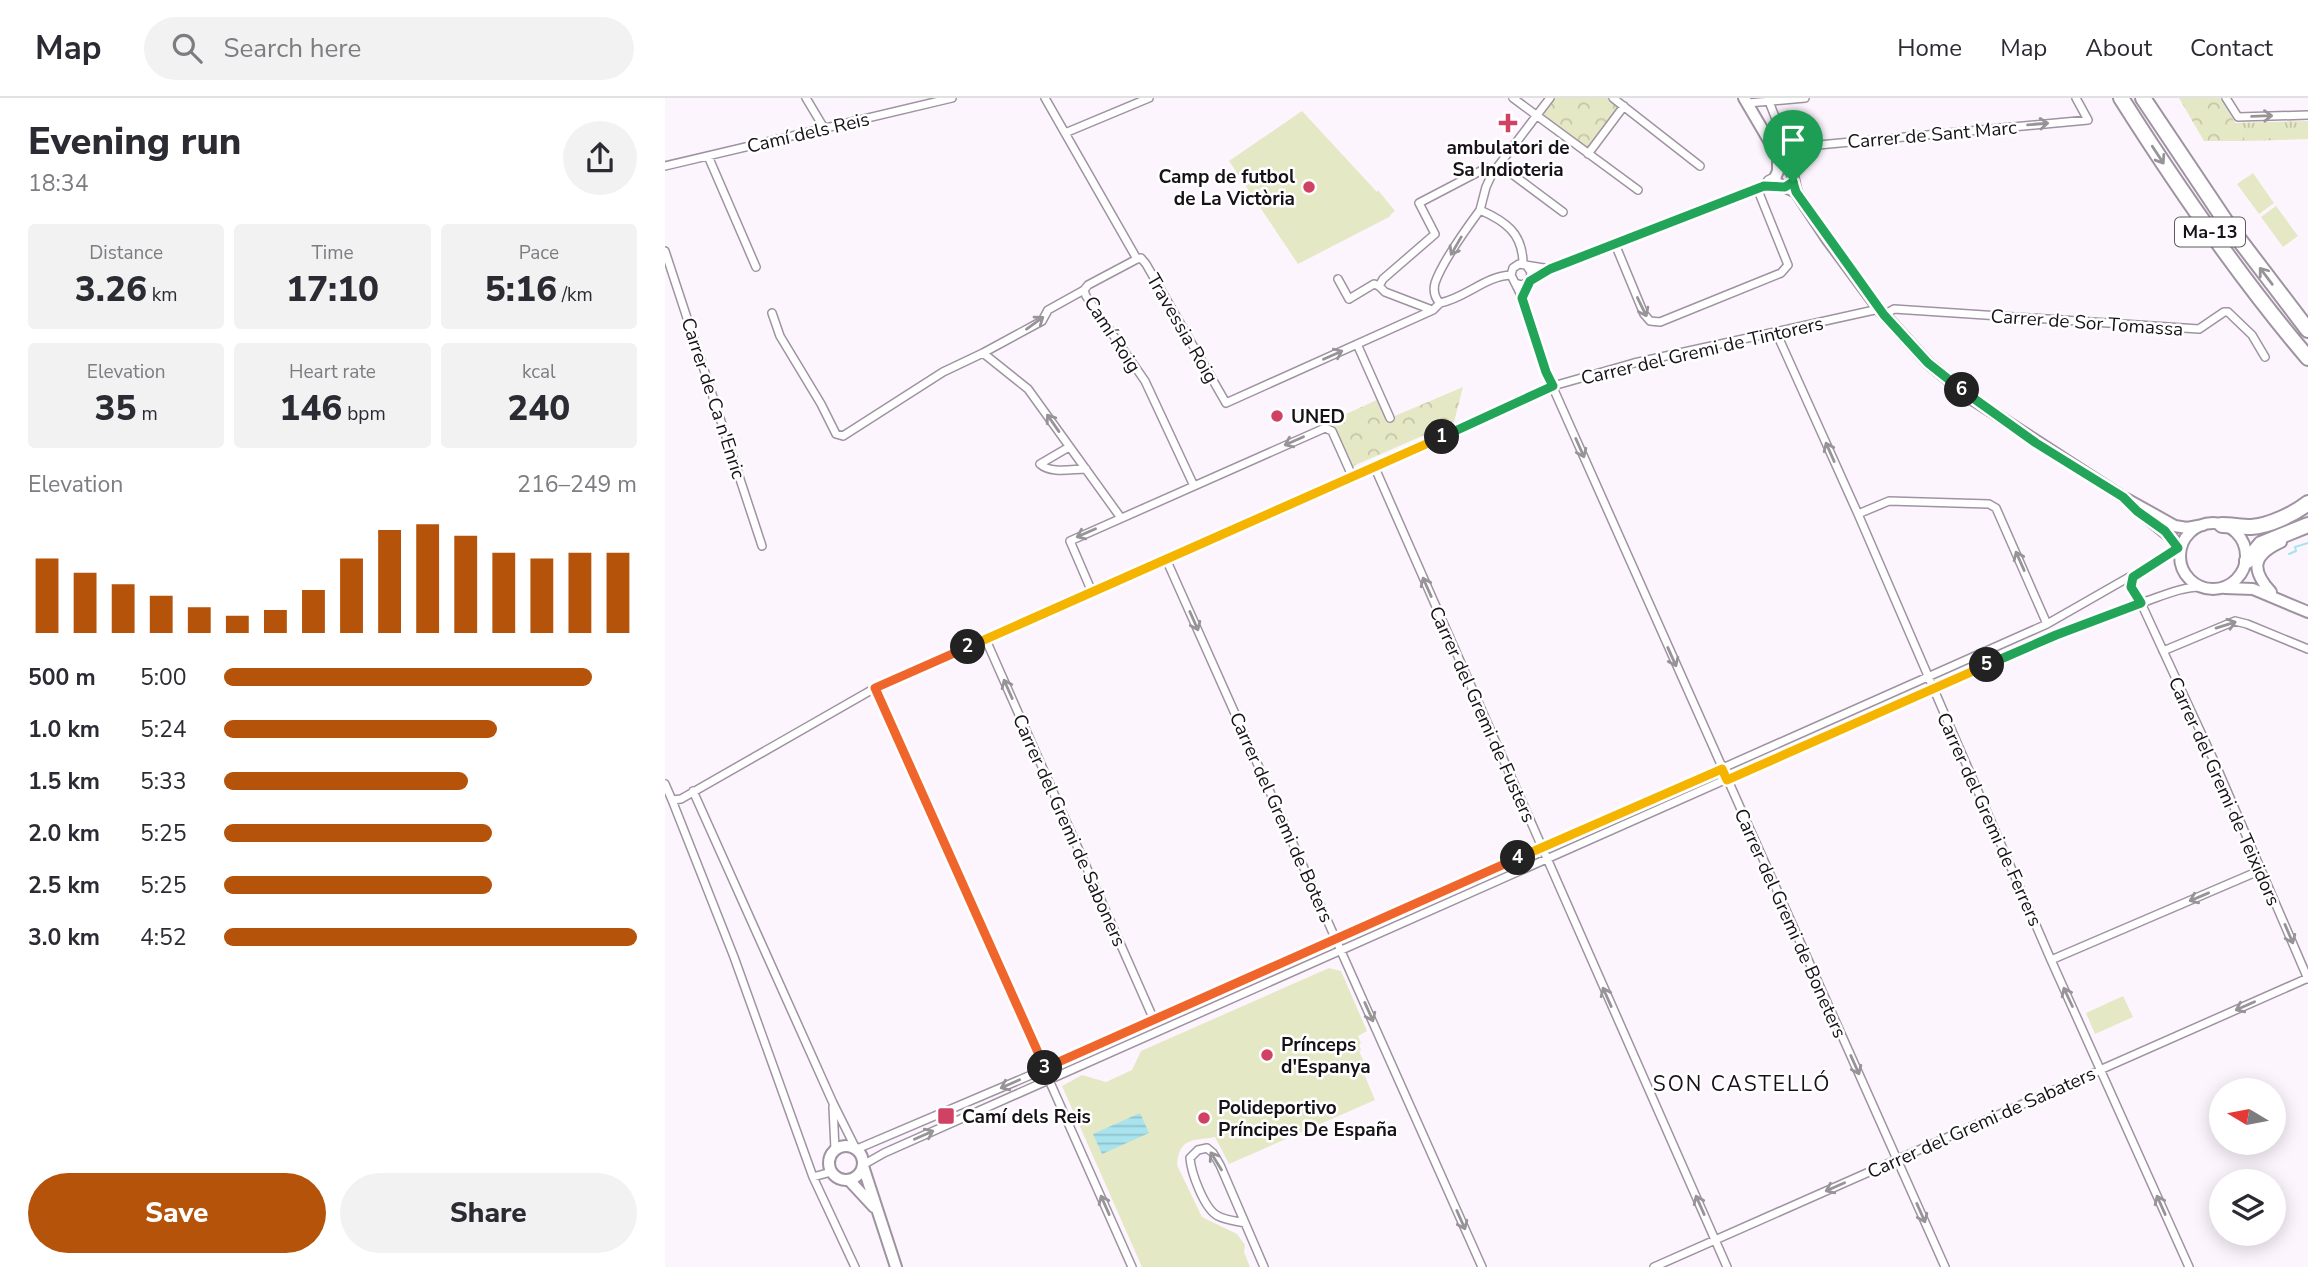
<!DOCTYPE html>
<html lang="en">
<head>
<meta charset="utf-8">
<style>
	:root { --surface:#fff; --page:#f2f2f3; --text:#2b2b33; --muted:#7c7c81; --line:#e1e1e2; --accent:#b45309 }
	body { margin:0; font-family:"Nunito Sans",sans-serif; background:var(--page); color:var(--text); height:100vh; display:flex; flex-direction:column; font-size:26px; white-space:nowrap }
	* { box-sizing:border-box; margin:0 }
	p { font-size:23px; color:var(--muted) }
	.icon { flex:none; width:38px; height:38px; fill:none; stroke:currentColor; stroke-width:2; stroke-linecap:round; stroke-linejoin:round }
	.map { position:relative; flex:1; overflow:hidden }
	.drawer { display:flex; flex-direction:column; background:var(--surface); width:665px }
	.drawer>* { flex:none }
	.needle { width:46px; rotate:280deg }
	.fabs { position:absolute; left:1544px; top:980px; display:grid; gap:14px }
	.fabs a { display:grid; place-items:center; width:77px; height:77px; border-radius:50%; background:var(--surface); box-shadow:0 4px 18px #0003; font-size:35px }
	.pin { position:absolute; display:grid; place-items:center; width:60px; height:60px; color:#fff; margin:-72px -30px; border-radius:50% 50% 50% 0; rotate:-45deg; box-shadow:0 0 7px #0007 }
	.pin .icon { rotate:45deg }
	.km { position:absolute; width:35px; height:35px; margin:-18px; border-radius:50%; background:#222; color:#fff; font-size:19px; line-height:35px; text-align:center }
	.round { display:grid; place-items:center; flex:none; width:74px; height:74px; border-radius:37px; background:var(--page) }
	.overview { display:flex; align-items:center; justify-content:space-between; height:119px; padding:0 28px }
	h1 { font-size:38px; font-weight:800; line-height:52px }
	.metrics { display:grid; grid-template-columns:repeat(3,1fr); gap:10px; height:119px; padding:7px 28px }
	.metrics div { display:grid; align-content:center; border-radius:7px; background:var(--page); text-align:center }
	.metrics b { font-size:35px; font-weight:800 }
	.metrics small { font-size:19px; font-weight:400 }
	.metrics p { font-size:19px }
	.chart { height:196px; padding:14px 28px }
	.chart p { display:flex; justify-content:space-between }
	.chart svg { width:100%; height:126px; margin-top:7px; stroke:var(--accent); stroke-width:6 }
	.cta { display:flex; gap:14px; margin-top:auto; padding:14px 28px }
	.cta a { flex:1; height:80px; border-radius:42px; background:var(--accent); color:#fff; font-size:28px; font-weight:800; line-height:80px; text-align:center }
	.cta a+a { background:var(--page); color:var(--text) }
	ul { padding:0 28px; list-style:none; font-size:23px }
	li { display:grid; grid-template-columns:112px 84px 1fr; align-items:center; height:52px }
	li i { height:18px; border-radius:9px; background:var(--accent) }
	header { display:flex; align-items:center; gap:42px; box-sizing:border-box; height:98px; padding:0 35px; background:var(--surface); border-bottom:2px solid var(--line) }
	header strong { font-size:33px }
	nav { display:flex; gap:38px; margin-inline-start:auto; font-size:24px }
	.search { width:490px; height:63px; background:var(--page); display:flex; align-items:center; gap:18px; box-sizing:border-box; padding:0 24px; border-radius:38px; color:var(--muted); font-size:26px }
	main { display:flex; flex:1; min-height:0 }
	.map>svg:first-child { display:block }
</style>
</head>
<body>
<header>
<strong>Map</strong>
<div class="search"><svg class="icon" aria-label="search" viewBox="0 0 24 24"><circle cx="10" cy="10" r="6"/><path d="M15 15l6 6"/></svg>Search here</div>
<nav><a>Home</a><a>Map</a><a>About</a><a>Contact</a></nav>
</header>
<main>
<section class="drawer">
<div class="overview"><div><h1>Evening run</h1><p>18:34</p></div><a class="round"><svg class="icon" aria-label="share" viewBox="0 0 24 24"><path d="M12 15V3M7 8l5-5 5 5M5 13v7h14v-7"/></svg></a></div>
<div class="metrics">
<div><p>Distance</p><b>3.26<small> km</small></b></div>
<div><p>Time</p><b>17:10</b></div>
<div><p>Pace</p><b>5:16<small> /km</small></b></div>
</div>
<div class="metrics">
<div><p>Elevation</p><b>35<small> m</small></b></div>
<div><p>Heart rate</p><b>146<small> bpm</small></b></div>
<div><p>kcal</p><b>240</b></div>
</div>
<div class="chart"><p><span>Elevation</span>216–249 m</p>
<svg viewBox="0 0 160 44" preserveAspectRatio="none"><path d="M5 44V18M15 44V23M25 44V27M35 44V31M45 44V35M55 44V38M65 44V36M75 44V29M85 44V18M95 44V8M105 44V6M115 44V10M125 44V16M135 44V18M145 44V16M155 44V16"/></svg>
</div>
<ul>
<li><b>500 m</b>5:00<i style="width:89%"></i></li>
<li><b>1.0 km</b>5:24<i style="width:66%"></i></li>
<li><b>1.5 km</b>5:33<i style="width:59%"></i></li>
<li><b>2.0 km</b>5:25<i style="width:65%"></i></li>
<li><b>2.5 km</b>5:25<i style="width:65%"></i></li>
<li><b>3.0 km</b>4:52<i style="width:100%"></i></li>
</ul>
<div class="cta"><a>Save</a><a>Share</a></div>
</section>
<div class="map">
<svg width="1643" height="1169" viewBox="0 0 1643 1169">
	<defs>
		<pattern id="grass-tufts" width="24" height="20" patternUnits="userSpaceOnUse" patternTransform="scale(1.75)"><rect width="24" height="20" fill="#e5e8c5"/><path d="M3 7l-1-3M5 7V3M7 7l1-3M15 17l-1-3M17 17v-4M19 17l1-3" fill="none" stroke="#c4c6a8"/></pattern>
		<pattern id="park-crowns" width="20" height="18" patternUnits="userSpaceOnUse" patternTransform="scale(1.75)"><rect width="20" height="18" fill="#e5e8c5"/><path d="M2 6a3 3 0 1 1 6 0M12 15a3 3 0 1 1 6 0" fill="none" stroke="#c4c6a8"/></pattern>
		<pattern id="water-rules" width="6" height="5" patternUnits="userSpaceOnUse" patternTransform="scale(1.75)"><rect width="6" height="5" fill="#a8e3ee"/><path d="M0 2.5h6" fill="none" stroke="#90c2cb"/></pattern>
	</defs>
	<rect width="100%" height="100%" fill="#fdf5fe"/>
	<path fill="url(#grass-tufts)" d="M1643 23V41L1581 43 1570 25Z"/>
	<path fill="url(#park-crowns)" d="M885 0H948L959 8 923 56 872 18Z
		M1514 0H1555L1581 43H1539Z
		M798 289 789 324 686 369 666 323 716 300 725 320Z"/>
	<path fill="#e5e8c5" d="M637 13 712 94 713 92 730 113 725 117 726 118 633 166 564 63Z
		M1588 75 1609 105 1594 116 1572 86Z
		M1611 108 1633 138 1618 149 1596 119Z
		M664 870 676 873 702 933 693 938 696 945 694 947 696 952 694 953 699 964 695 966 710 1002 564 1066 550 1039C530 1043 514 1038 512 1067L537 1119 572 1136 580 1147 579 1154 585 1169H477L397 988 417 977 441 984 467 972 476 953Z
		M1458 898 1468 919 1430 936 1421 915Z"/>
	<path fill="url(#water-rules)" d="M475 1015 484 1035 437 1056 428 1036Z"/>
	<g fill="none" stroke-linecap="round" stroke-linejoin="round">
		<path stroke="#a8e3ee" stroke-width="2" d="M36 56 114 37
			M1624 456 1631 453 1630 449 1643 445"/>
		<g stroke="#9f93a2" stroke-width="10">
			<path id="street" d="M141 0 159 30
				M380 0 472 161 423 187 419 192 421 198 480 283 529 388
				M848 0 973 92
				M948 0 1035 68
				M1561 0 1573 19 1643 17
				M1103 1 1122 49
				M1083 5 1140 0
				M400 35 484 0
				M1110 51 1423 22 1411 0
				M923 56 959 8
				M43 58 91 169
				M835 67 898 114
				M0 68 287 0
				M815 112 821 89 827 76 885 0
				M950 146 979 216 985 223 995 224 1116 175 1123 167 1092 90
				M0 153 97 448
				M472 161 476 160 481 166 561 305 768 212 775 205
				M885 171 854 166 848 170 846 177 857 199 881 274 1280 1169
				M846 177C820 178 801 200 775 205 770 200 768 193 770 185 777 164 801 131 815 112 840 123 858 135 858 166
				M673 181 684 201 709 186 714 188
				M865 183 885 171 1099 88 1103 82 1111 78
				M850 185 857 187 865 183 866 174 861 167
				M767 212 720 194 714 188 718 181 770 136 754 105 821 70 827 76
				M107 215 115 238 156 306 171 336 178 338 278 274 318 255 377 223 383 212 419 192
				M1219 217 1229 211 1534 231 1559 214H1563L1587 237 1600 259
				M1111 234 1193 416 1386 862 1524 1169
				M692 246 725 320
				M318 255 363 291 456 420
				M404 349 375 366C386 376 407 371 421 371
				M710 370 1062 1169
				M1193 416 1224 403 1324 406 1331 410 1382 526
				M501 461 817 1169
				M1470 477 1466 487 1471 501 1476 505 1550 665 1643 881
				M427 494 405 443 660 330 667 333 688 380
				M321 542 489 922
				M1498 553 1570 523 1582 526 1643 551
				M210 590 467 1169
				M0 686 7 702 16 701 210 590 688 380 888 288 969 265 1214 211
				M28 693 168 1005 191 1051
				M7 702 69 859 148 1079 166 1074
				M1386 862 1596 772
				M168 1009 170 1051
				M192 1051 380 971 1382 526 1508 454 1520 442
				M198 1067 219 1055 1267 590C1336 561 1405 530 1476 505 1495 499 1517 488 1538 489
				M148 1079 190 1169
				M580 1125C571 1123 560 1122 553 1118 539 1111 526 1074 525 1060L533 1052 542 1050 548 1055 555 1067 599 1169
				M989 1169 1643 880"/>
		</g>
		<g stroke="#9f93a2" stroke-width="14">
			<path id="secondary" d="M1079 0 1113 58 1127 75 1131 94 1163 142 1214 211 1263 265 1310 303 1458 399 1510 428 1522 430 1538 427
				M1113 58V73L1110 80 1112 85 1131 94
				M1481 419 1508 441 1515 458
				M1515 458a33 33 0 1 1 66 0a33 33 0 1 1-66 0Z
				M1560 490 1588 491 1643 514
				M1606 494C1585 471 1588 457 1616 444
				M164 1065a17 17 0 1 1 34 0a17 17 0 1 1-34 0Z
				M198 1068 231 1169
				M184 1082 209 1109"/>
		</g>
		<g stroke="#9f93a2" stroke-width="18">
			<path id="highway" d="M1456 0C1513 90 1574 179 1643 260
				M1478 0 1563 127 1643 232
				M1557 427C1566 427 1576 429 1586 429 1604 428 1629 416 1643 405
				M1582 463 1596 446 1643 427"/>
		</g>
		<use href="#street" stroke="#fff" stroke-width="7"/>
		<use href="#secondary" stroke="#fff" stroke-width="10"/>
		<use href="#highway" stroke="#fff" stroke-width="14"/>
	</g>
	<defs><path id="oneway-shaft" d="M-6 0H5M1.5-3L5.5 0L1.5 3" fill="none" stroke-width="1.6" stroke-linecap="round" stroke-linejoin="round" transform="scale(1.75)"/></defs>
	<g stroke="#979497">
		<use href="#oneway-shaft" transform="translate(1597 18) rotate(-2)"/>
		<use href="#oneway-shaft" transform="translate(1373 26) rotate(-5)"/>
		<use href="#oneway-shaft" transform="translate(1493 57) rotate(57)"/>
		<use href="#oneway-shaft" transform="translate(791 148) rotate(120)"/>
		<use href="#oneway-shaft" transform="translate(1601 178) rotate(-127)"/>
		<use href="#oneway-shaft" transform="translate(977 209) rotate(64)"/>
		<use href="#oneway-shaft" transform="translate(370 225) rotate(-36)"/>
		<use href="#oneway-shaft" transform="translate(668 257) rotate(-24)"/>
		<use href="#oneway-shaft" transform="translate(388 325) rotate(-125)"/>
		<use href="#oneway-shaft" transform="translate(629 343) rotate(156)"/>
		<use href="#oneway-shaft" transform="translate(915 350) rotate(66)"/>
		<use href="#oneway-shaft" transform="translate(1165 354) rotate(-114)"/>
		<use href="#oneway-shaft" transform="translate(421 435) rotate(156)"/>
		<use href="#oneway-shaft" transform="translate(1355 463) rotate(-114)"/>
		<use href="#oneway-shaft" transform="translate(762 489) rotate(-114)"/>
		<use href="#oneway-shaft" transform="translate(529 523) rotate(66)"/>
		<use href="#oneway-shaft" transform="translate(1561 527) rotate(-17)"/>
		<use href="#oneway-shaft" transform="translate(1007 559) rotate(66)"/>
		<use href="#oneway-shaft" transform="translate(343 591) rotate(-114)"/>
		<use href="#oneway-shaft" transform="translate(1534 799) rotate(157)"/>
		<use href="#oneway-shaft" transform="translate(1624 836) rotate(67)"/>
		<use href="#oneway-shaft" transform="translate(942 899) rotate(-114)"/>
		<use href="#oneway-shaft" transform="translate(1403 899) rotate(-115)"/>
		<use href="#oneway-shaft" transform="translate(1580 908) rotate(156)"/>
		<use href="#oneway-shaft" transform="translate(704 914) rotate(66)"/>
		<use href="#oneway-shaft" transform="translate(1190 967) rotate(66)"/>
		<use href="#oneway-shaft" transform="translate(345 986) rotate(156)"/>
		<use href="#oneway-shaft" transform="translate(259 1037) rotate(-24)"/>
		<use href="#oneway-shaft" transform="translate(551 1063) rotate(-122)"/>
		<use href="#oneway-shaft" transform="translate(1170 1089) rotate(156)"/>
		<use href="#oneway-shaft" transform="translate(440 1107) rotate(-114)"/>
		<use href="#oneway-shaft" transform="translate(1035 1107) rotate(-114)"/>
		<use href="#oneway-shaft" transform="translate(1496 1107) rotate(-114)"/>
		<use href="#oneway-shaft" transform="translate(1256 1115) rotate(66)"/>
		<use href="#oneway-shaft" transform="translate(796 1122) rotate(66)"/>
	</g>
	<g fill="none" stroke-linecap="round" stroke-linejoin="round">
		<g stroke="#fff" stroke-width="14">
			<path id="split-1" d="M777 339 888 288 881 274 857 200 865 183 885 171 1099 88 1120 89 1128 84"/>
		</g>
		<g stroke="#fff" stroke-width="14">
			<path id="split-2" d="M303 549 777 339"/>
		</g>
		<g stroke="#fff" stroke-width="14">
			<path id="split-3" d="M303 549 210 590 380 970"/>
		</g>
		<g stroke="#fff" stroke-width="14">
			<path id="split-4" d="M380 970 853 760"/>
		</g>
		<g stroke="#fff" stroke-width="14">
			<path id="split-5" d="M853 760 1057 671 1062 682 1322 567"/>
		</g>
		<g stroke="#fff" stroke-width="14">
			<path id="split-6" d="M1297 292 1371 345 1458 399 1472 413 1500 433 1513 450 1468 479 1466 489 1476 505 1391 537 1322 567"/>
		</g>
		<g stroke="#fff" stroke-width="14">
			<path id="split-7" d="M1128 84 1131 94 1219 217 1263 265 1297 292"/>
		</g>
		<use href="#split-1" stroke="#22a559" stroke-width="9"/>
		<use href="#split-2" stroke="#f5b400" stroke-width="9"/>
		<use href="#split-3" stroke="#f0652b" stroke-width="9"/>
		<use href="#split-4" stroke="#f0652b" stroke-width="9"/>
		<use href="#split-5" stroke="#f5b400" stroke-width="9"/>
		<use href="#split-6" stroke="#22a559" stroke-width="9"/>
		<use href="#split-7" stroke="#22a559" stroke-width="9"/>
	</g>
	<g fill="#d04163" stroke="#fff" stroke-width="2.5">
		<path d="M839.5 14.5h7v7h7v7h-7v7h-7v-7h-7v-7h7z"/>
		<circle cx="644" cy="89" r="7"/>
		<circle cx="612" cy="318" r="7"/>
		<circle cx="602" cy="957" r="7"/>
		<rect x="272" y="1009" width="18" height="18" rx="3.5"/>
		<circle cx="539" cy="1020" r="7"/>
	</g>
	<g text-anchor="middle" stroke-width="5" stroke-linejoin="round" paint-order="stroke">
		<rect fill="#fff" stroke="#5d595d" stroke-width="2" x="1510" y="119.5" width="70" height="29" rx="5"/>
		<g font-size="18" font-weight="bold" fill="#171218">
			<text x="1545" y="140">Ma-13</text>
		</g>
		<g font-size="19" fill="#171218" stroke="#fff">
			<text transform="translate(143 34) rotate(-13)" y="7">Camí dels Reis</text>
			<text transform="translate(1267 36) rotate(-5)" y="7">Carrer de Sant Marc</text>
			<text transform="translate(1422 224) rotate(4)" y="7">Carrer de Sor Tomassa</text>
			<text transform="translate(518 230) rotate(60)" y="7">Travessia Roig</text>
			<text transform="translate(448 236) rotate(57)" y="7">Camí Roig</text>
			<text transform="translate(1037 252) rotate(-13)" y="7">Carrer del Gremi de Tintorers</text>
			<text transform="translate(49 300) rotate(72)" y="7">Carrer de Ca n'Enric</text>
			<text transform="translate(818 616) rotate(66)" y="7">Carrer del Gremi de Fusters</text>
			<text transform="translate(1560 693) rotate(66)" y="7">Carrer del Gremi de Teixidors</text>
			<text transform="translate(617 719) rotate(66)" y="7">Carrer del Gremi de Boters</text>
			<text transform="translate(1325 721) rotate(66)" y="7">Carrer del Gremi de Ferrers</text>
			<text transform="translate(405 732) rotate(66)" y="7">Carrer del Gremi de Saboners</text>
			<text transform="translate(1126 825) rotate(66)" y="7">Carrer del Gremi de Boneters</text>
			<text transform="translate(1316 1024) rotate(-24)" y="7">Carrer del Gremi de Sabaters</text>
		</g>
		<g font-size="19" font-weight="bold" fill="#171218" stroke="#fff" text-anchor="start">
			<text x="843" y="56" text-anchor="middle">ambulatori de<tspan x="843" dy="22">Sa Indioteria</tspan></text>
			<text x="630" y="85" text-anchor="end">Camp de futbol<tspan x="630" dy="22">de La Victòria</tspan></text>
			<text x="626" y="325">UNED</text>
			<text x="616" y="953">Prínceps<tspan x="616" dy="22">d'Espanya</tspan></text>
			<text x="553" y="1016">Polideportivo<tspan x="553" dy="22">Príncipes De España</tspan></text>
			<text x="297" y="1025">Camí dels Reis</text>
		</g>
		<g font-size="21" letter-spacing="2" fill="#171218" stroke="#fff">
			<text x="1077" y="993">SON CASTELLÓ</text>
		</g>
	</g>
</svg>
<div class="fabs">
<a><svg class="needle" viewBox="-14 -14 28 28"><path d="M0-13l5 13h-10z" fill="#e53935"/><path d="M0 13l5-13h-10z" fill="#7c7c81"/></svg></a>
<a><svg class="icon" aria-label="layers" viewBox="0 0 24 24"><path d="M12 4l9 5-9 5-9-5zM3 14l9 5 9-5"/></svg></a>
</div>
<div class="pin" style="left:1128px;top:84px;background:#1e9e55"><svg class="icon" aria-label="arrive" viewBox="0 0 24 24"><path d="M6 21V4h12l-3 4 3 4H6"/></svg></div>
<b class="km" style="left:777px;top:339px">1</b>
<b class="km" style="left:303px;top:549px">2</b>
<b class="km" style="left:380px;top:970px">3</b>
<b class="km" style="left:853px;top:760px">4</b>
<b class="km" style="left:1322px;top:567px">5</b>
<b class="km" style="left:1297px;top:292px">6</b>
</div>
</main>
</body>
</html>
